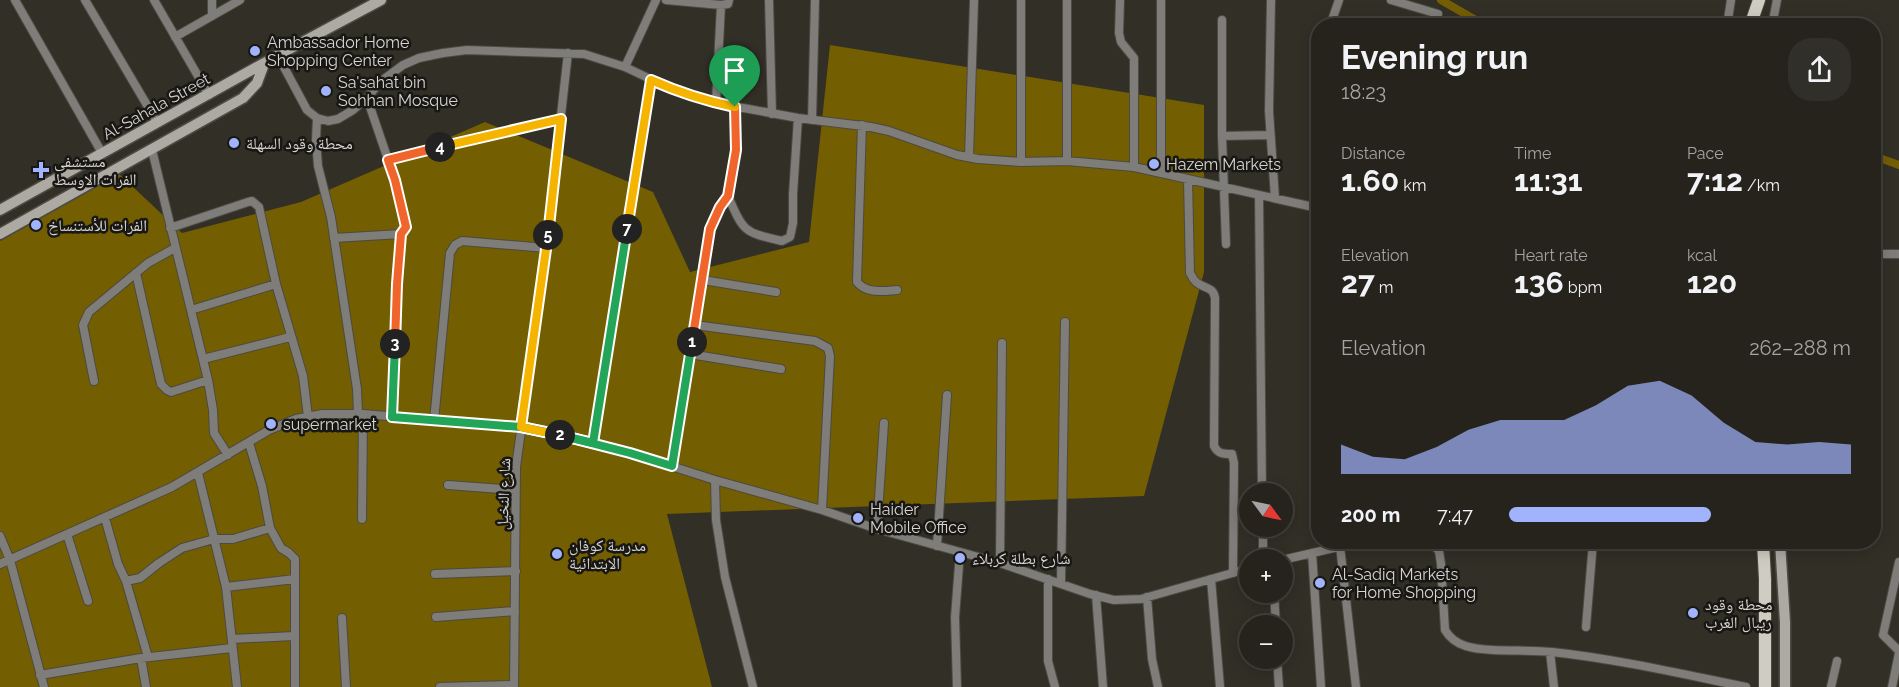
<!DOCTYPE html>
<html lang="en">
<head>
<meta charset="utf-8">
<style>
	:root { --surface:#25231c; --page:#312f29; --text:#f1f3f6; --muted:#a3a4a3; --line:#42403b; --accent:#a1b3fd }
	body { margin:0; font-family:Raleway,"Noto Naskh Arabic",sans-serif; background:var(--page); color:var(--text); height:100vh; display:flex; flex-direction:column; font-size:22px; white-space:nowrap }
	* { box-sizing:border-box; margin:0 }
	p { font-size:20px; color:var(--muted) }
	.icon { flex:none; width:33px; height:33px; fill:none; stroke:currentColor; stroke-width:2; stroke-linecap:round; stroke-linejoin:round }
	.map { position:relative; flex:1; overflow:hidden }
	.side { position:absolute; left:1311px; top:18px; width:570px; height:531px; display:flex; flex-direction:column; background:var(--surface); border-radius:24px; box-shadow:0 3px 15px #0003,0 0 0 2px var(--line) }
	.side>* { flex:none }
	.needle { width:39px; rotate:123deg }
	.fabs { position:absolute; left:1239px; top:483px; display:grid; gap:12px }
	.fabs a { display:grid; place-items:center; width:54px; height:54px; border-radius:50%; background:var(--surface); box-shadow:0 3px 15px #0003,0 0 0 2px var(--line); font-size:30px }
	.pin { position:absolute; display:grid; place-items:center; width:51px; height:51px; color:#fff; margin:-62px -26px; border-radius:50% 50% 50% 0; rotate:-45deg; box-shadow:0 0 6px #0007 }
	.pin .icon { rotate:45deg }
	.km { position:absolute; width:30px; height:30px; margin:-15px; border-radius:50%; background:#222; color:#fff; font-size:16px; line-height:30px; text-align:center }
	.round { display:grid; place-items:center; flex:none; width:63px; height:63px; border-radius:24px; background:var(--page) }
	.summary { display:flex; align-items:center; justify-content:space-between; height:102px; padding:0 30px }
	h1 { font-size:33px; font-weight:700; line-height:45px }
	.stats { display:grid; grid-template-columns:repeat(3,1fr); gap:9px; height:102px; padding:6px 30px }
	.stats div { display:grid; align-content:center }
	.stats b { font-size:30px; font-weight:700 }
	.stats small { font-size:16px; font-weight:400 }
	.stats p { font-size:16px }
	.chart { height:168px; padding:12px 30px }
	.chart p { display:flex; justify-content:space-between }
	.chart svg { width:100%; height:108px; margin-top:6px; fill:var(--accent); opacity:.7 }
	ul { padding:0 30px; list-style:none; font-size:20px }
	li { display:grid; grid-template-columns:96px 72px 1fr; align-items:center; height:45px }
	li i { height:15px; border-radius:8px; background:var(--accent) }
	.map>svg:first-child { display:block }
</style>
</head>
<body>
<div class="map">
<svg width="1899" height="687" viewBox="0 0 1899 687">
	<rect width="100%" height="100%" fill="#312f26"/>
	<path fill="#735e01" d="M830 45 1204 105V272L1144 496 667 514 712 687H0V241L116 171 182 233 301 202 485 122 653 192 690 272 809 242Z"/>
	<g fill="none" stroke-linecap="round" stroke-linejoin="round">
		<path stroke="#745e03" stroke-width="8" d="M1441 0 1486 26
			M1874 156 1899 165"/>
		<g stroke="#4c4a41" stroke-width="10">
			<path id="street" d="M15 0 102 153
				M85 0 157 122
				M154 0 209 95
				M666 0 721 5 728 4 729 0
				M769 0 772 114
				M1120 0 1119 33 1121 42 1134 58V167
				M1271 0 1269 111 1275 198
				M1391 0 1438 14
				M212 16V0
				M1222 20V136L1226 244
				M1330 26 1339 0
				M1727 26 1731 0
				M1772 26 1777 0
				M175 37 240 0
				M278 56 307 110 317 118 328 121 338 119 353 110 367 98 380 82 403 65 419 58 443 53 467 50 584 54 625 67 665 86 716 103 798 118 871 127 889 131 957 155 978 159 1021 162 1067 161 1134 167 1318 208
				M625 67 656 0
				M367 98 395 180 406 227 401 234 397 284 392 417
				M716 103 721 5
				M317 118 316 140 318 166 331 217 357 389 358 414
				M812 120 815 0
				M862 125 857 282C867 294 882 291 897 290
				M1222 136 1270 135
				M152 150 208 380 213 410 214 433 228 455
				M969 157 974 0
				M388 160 479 137 561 119
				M1067 161V0
				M1021 162V0
				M1161 173V0
				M1188 179 1190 273C1191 275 1194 280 1196 282 1204 289 1213 286 1215 298L1214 446C1218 454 1223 454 1232 454L1234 463 1233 573
				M1259 195 1262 494
				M728 196C744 233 744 232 782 241L790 237 793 223V194L798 118
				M170 228 248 202 252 201 259 207 276 284 303 376 308 417
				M334 238 401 234
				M1874 254H1899
				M136 273 161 384 167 390 171 392 208 380
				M703 280 776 292
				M191 310 276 284
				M1874 323 1877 254
				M695 325 815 341 828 348 830 356 822 510
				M690 354 781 369
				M203 359 290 337
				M94 381 83 325 89 312 148 263 175 248
				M434 421 450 253 455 245 462 241 546 248
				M593 443 651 79
				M671 466 710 229 720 207 728 196 736 150 735 107
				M198 473 226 587 237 687
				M715 480 716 520 725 577 753 687
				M448 485 515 490
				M105 518 118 564 126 581 140 578 159 563 182 548 214 539H233L270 528 262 486 249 443
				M362 519 363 414
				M1263 526V560
				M270 528 281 548 289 553 295 559V687
				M877 529 884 423
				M67 534 88 601
				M0 536 10 560 44 687
				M1430 542 1439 551 1441 564 1445 630C1455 647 1474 649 1493 650 1513 651 1533 650 1552 652 1617 659 1682 674 1746 687
				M937 546 947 395
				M1340 546 1356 687
				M1312 553 1321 687
				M1282 560 1360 542
				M1899 562 1883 635 1899 651
				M1000 563 1002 343
				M0 564 172 487 269 430 296 419 322 414H363L521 427 559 435 630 453 715 480 822 510 877 529 1000 563 1090 594 1114 600 1141 599 1250 568
				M435 574 516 571
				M1048 579V661L1055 687
				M1211 579 1220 687
				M126 581 148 657
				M1061 584 1065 322
				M226 587 295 579
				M1274 592 1276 626
				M1096 595 1103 687
				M1147 597 1152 659 1158 687
				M436 617 515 611
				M342 618 346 687
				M1586 627 1593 542
				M232 639 294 636
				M1550 652 1554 687
				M141 658 146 687
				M1277 658 1279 687
				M40 675 141 658 232 648
				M440 687 514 685
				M514 687 516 467 546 248 568 53
				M957 687 955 617 960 552
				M1831 687 1837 661
				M1892 687 1899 653"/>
		</g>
		<g stroke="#4c4a41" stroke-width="13">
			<path id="secondary" d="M0 210 284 52 381 0
				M0 234 243 98 257 83 264 64
				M1780 542 1785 622V687"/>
		</g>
		<g stroke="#4c4a41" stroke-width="14">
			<path id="primary" d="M1750 26 1759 0
				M1763 542 1765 579V687"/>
		</g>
		<use href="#street" stroke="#7f7d79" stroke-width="8"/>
		<use href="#secondary" stroke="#acaaa3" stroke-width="10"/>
		<use href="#primary" stroke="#cfccc3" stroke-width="12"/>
	</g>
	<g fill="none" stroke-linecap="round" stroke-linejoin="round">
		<g stroke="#fff" stroke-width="12">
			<path id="split-1" d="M692 342 710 229 720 207 728 196 736 150 735 107"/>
		</g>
		<g stroke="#fff" stroke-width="12">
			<path id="split-2" d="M560 435 630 453 672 466 692 342"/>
		</g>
		<g stroke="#fff" stroke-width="12">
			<path id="split-3" d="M395 344 392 417 521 427 560 435"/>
		</g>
		<g stroke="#fff" stroke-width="12">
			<path id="split-4" d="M395 344 397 284 401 234 406 227 395 180 388 160 440 147"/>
		</g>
		<g stroke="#fff" stroke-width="12">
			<path id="split-5" d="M440 147 561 119 548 235"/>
		</g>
		<g stroke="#fff" stroke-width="12">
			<path id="split-6" d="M548 235 521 427 568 437"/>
		</g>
		<g stroke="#fff" stroke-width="12">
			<path id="split-7" d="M568 437 593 443 627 229"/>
		</g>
		<g stroke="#fff" stroke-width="12">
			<path id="split-8" d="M627 229 651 80C678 92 706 101 735 107"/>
		</g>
		<use href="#split-1" stroke="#f0652b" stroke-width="8"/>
		<use href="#split-2" stroke="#22a559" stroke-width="8"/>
		<use href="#split-3" stroke="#22a559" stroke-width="8"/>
		<use href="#split-4" stroke="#f0652b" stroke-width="8"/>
		<use href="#split-5" stroke="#f5b400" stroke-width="8"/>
		<use href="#split-6" stroke="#f5b400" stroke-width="8"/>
		<use href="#split-7" stroke="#22a559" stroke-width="8"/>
		<use href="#split-8" stroke="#f5b400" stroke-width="8"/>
	</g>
	<g fill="#a1b3fd" stroke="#181713" stroke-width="2">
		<circle cx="255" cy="51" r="6"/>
		<circle cx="326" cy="91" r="6"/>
		<circle cx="234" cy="143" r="6"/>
		<circle cx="1154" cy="164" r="6"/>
		<path d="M38 161h6v6h6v6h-6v6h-6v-6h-6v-6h6z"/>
		<circle cx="36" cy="225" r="6"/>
		<circle cx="271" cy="424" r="6"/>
		<circle cx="858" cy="518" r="6"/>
		<circle cx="557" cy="554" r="6"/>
		<circle cx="960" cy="558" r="6"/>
		<circle cx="1320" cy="583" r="6"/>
		<circle cx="1693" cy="613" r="6"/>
	</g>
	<g text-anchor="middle" stroke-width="5" stroke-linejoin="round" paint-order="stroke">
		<g font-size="16" fill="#d7d5d0" stroke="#181713" text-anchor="start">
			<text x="267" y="48">Ambassador Home<tspan x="267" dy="18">Shopping Center</tspan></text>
			<text x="338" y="88">Sa'sahat bin<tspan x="338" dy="18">Sohhan Mosque</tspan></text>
			<text x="246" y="149">محطة وقود السهلة</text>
			<text x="54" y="167">مستشفى<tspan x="54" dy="18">الفرات الاوسط</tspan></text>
			<text x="1166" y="170">Hazem Markets</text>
			<text x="48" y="231">الفرات للأستنساخ</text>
			<text x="283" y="430">supermarket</text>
			<text x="870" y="515">Haider<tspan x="870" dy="18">Mobile Office</tspan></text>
			<text x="569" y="551">مدرسة كوفان<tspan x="569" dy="18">الابتدائية</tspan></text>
			<text x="972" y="564">شارع بطلة كربلاء</text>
			<text x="1332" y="580">Al-Sadiq Markets<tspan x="1332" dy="18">for Home Shopping</tspan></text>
			<text x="1705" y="610">محطة وقود<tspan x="1705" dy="18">ريبال الغرب</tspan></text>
		</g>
		<g font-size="16" fill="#d7d5d0" stroke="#181713">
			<text transform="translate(156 106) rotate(-29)" y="6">Al-Sahala Street</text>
			<text transform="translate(503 494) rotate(-88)" y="6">شارع النخيل</text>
		</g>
	</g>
</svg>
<div class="fabs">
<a><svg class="needle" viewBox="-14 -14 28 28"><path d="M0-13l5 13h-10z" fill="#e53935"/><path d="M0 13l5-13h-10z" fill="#a3a4a3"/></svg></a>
<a>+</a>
<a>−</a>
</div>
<div class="pin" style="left:735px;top:107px;background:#1e9e55"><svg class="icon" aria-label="arrive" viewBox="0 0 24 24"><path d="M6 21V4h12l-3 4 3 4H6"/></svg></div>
<b class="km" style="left:692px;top:342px">1</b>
<b class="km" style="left:560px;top:435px">2</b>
<b class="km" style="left:395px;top:344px">3</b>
<b class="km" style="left:440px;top:147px">4</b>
<b class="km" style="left:548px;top:235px">5</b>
<b class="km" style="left:627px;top:229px">7</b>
<section class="side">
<div class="summary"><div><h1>Evening run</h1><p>18:23</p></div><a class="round"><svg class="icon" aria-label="share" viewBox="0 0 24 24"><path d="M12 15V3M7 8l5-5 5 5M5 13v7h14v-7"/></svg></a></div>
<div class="stats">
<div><p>Distance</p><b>1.60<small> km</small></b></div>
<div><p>Time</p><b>11:31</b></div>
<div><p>Pace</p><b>7:12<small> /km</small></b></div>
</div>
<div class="stats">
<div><p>Elevation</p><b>27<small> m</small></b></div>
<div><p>Heart rate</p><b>136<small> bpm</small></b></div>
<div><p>kcal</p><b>120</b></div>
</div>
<div class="chart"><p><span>Elevation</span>262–288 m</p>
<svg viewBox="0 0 160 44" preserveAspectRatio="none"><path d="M0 44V32L10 37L20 38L30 33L40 26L50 22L60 22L70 22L80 16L90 8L100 6L110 12L120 23L130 31L140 32L150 31L160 32V44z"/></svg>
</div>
<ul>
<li><b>200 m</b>7:47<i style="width:59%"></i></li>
</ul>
</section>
</div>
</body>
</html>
